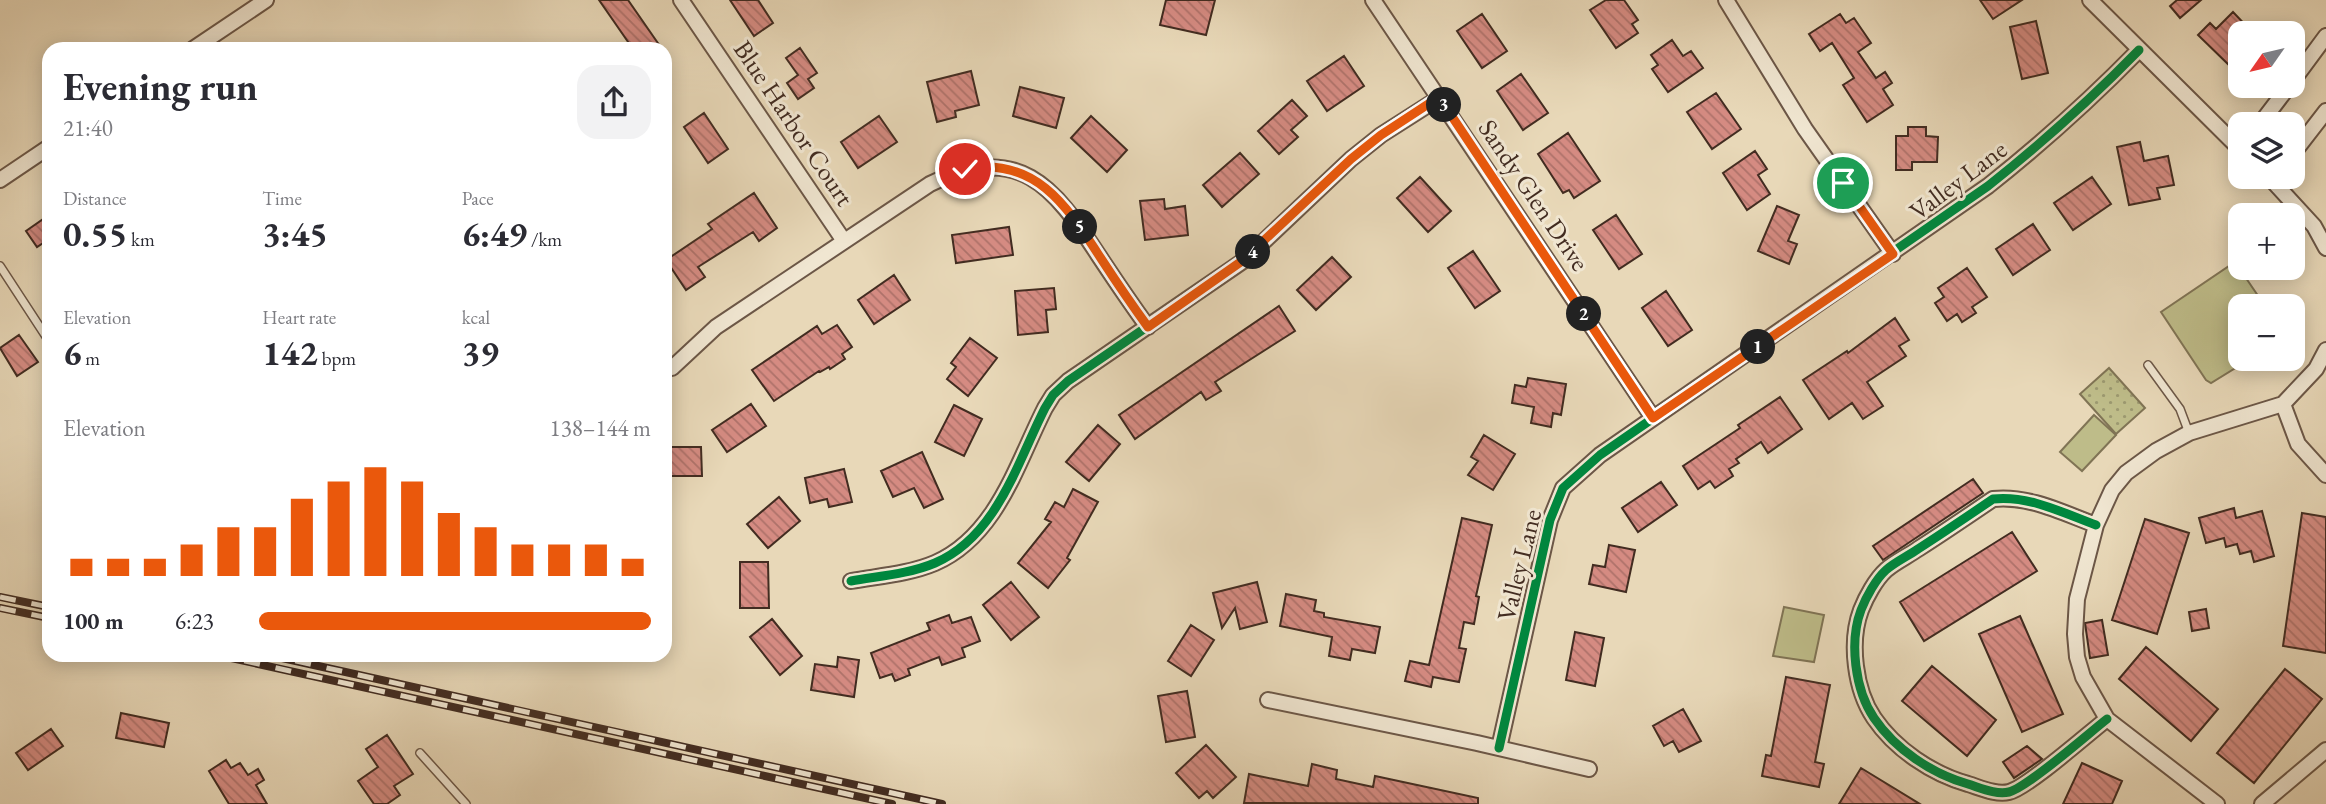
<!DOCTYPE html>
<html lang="en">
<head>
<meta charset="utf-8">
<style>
	:root { --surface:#fff; --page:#f2f2f3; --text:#2b2b33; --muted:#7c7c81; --accent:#ea580c }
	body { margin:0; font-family:"EB Garamond",serif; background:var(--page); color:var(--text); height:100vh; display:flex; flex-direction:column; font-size:26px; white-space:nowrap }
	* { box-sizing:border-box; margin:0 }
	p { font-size:23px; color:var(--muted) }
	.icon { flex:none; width:38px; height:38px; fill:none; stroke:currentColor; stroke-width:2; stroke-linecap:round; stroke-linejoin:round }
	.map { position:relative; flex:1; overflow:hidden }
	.panel { position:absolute; left:42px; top:42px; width:630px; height:620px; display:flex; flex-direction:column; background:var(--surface); border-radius:21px; box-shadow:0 4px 18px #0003 }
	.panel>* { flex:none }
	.needle { width:46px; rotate:236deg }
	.fabs { position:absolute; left:2228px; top:21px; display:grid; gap:14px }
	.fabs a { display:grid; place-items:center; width:77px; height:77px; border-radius:14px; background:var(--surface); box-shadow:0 4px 18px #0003; font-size:35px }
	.pin { position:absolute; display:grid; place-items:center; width:60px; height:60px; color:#fff; margin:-30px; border:4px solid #fff; border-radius:50%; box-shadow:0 2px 7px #0007 }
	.km { position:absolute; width:35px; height:35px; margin:-18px; border-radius:50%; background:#222; color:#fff; font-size:19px; line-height:35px; text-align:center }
	.round { display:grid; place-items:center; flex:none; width:74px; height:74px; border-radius:21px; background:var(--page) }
	.head { display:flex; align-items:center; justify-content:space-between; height:119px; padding:0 21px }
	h1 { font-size:38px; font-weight:700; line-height:52px }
	.figures { display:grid; grid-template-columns:repeat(3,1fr); gap:10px; height:119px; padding:7px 21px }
	.figures div { display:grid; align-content:center }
	.figures b { font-size:35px; font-weight:700 }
	.figures small { font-size:19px; font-weight:400 }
	.figures p { font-size:19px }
	.chart { height:196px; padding:14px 21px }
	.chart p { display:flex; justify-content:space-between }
	.chart svg { width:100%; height:126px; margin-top:7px; stroke:var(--accent); stroke-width:6 }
	ul { padding:0 21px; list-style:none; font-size:23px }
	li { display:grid; grid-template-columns:112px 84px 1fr; align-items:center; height:52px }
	li i { height:18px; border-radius:9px; background:var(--accent) }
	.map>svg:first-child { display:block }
</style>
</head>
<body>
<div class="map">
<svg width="2326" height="804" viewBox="0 0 2326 804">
	<defs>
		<pattern id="park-dots" width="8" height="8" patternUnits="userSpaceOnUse" patternTransform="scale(1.75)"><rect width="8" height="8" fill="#bebc89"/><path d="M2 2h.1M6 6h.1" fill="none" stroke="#9c9970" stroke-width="1.8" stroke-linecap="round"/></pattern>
		<pattern id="building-back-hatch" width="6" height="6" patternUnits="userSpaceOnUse" patternTransform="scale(1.75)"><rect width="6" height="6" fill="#d58b82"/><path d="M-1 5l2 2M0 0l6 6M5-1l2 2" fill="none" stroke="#ae726a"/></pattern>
	</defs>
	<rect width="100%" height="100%" fill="#e8d8b8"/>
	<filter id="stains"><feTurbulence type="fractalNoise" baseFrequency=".00286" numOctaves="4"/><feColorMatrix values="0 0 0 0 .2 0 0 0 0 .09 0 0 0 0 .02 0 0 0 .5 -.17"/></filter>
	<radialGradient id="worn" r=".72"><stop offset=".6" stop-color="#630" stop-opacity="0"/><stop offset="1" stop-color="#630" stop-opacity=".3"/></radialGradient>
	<path fill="#bebc89" stroke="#807455" stroke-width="2" d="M2235 262 2265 306H2240V359H2250L2211 383 2206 380 2161 312Z
		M2094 415 2116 435 2082 471 2060 452Z
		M1784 607 1824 615 1814 662 1773 656Z"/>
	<path fill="url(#park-dots)" stroke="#807455" stroke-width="2" d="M2109 368 2145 408 2116 434 2080 394Z"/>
	<path fill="url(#building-back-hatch)" stroke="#422c21" stroke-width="2" d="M599 0H628L662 49H633Z
		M730 0H758L773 23 754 36Z
		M1166 0H1215L1206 35 1160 25Z
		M1606 0H1624L1638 20 1632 24 1638 33 1616 48 1590 10Z
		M1980 0H2022L1993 19Z
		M2177 0H2201L2180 18 2170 6Z
		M2233 12 2253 33H2240V58L2231 67 2198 35 2210 23 2216 29Z
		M1482 14 1507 51 1482 68 1457 31Z
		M1840 14 1846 23 1854 18 1871 43 1858 52 1876 78 1885 72 1892 83 1883 89 1893 105 1867 122 1843 85 1854 78 1832 43 1820 51 1809 34Z
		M2036 21 2048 73 2022 79 2010 27Z
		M1672 40 1683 56 1691 51 1703 68 1668 92 1652 69 1658 65 1651 55Z
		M800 48 817 73 808 79 814 88 798 99 787 83 798 75 786 58Z
		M1344 56 1364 86 1327 111 1307 81Z
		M971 71 979 105 955 111 956 117 937 122 927 82Z
		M1521 74 1548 113 1523 130 1497 91Z
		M1020 87 1064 98 1056 128 1013 116Z
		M1716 93 1741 129 1712 149 1687 112Z
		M1292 100 1307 116 1291 130 1298 137 1279 154 1258 131Z
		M704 113 728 149 708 163 684 127Z
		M879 116 897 142 858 168 841 142Z
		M1091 116 1127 150 1107 172 1071 138Z
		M1908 127H1926V136L1938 137 1937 162H1912V170H1896V136H1908Z
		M1568 133 1600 181 1574 198 1569 190 1563 193 1538 154Z
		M2140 142 2144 161 2168 156 2174 185 2157 188 2160 199 2129 205 2117 147Z
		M1755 151 1767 169 1758 175 1770 194 1747 210 1723 173Z
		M1240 153 1259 174 1222 207 1203 185Z
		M1420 177 1451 211 1428 232 1397 198Z
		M2092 177 2111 204 2073 230 2054 203Z
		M754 193 777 228 759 241 753 232 698 267 705 277 686 290 666 260 712 229 708 224Z
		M1164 199 1165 209 1185 206 1188 235 1145 240 1140 201Z
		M1777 206 1799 215 1788 241 1797 244 1789 264 1758 251Z
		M49 215V239L37 247 26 231Z
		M1616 215 1642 254 1619 269 1593 230Z
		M2033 224 2050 250 2013 275 1996 249Z
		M1009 227 1013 255 956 263 952 235Z
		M1473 251 1500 291 1475 308 1448 268Z
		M1332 257 1351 277 1316 310 1297 290Z
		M1967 268 1987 297 1972 307 1976 313 1962 322 1957 314 1947 321 1935 303 1944 297 1938 288Z
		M894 275 910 300 874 324 858 300Z
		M1054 288 1056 309 1046 310 1048 332 1018 335 1015 291Z
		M1666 291 1692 330 1668 346 1642 308Z
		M1279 306 1295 331 1215 382 1221 391 1206 400 1201 392 1135 439 1119 415Z
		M1895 318 1909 340 1899 346 1906 356 1867 382 1883 406 1863 419 1852 403 1829 419 1803 380 1847 351 1848 353Z
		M837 325 852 347 842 354 845 359 830 369 829 367 820 372 819 371 774 401 752 370 817 326 822 334Z
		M19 335 38 362 17 376 0 348Z
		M970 338 997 358 968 396 947 379 956 367 951 363Z
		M1528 378 1566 384 1561 415 1553 413 1551 427 1531 423 1534 407 1512 403 1515 385 1526 387Z
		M1780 397 1802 429 1768 453 1761 442 1736 459 1739 463 1729 469 1733 476 1715 488 1710 481 1698 489 1683 466 1740 428 1738 425Z
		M751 404 766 426 727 452 712 430Z
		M954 405 982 419 964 456 935 442Z
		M1098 425 1120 444 1089 481 1066 462Z
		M1484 435 1515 454 1493 490 1468 475 1478 461 1471 457Z
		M665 447H701L702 476H665Z
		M922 452 943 499 924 508 914 488 893 497 881 471Z
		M844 469 852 502 829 507 827 499 810 503 805 478Z
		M1973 479 1983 493 1883 560 1873 546Z
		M1661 482 1677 505 1638 532 1622 508Z
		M1073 489 1098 502 1067 558 1070 560 1048 588 1018 563 1051 522 1045 519 1055 502 1064 507Z
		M779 497 800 521 768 548 747 524Z
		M2234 508 2236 518 2262 511 2274 556 2254 562 2251 551 2240 554 2237 544 2226 547 2224 538 2206 543 2199 518Z
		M2302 513 2326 517V653L2283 646Z
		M1462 518 1492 525 1476 596 1479 597 1474 624 1464 622 1459 648 1466 649 1459 682 1433 677 1431 687 1405 681 1410 661 1429 665Z
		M2145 519 2189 533 2157 634 2112 620Z
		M2012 532 2037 571 1924 641 1900 602Z
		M1609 545 1635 550 1626 592 1589 584 1593 565 1605 567Z
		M740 562H768L769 608H740Z
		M1011 582 1039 617 1011 640 983 605Z
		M1257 582 1267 622 1240 629 1235 608 1222 628 1213 593Z
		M1286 594 1316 600 1314 611 1324 613V617L1380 627 1375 653 1352 649 1350 660 1329 656 1332 637 1280 626Z
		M2206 609 2209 628 2192 631 2189 612Z
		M949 615 952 623 971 617 980 641 962 648 965 657 942 665 939 657 908 669 910 675 895 681 892 674 880 678 871 653 930 630 927 623Z
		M2020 616 2063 714 2022 732 1979 634Z
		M772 619 802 656 780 675 750 637Z
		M2102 620 2108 655 2090 658 2085 623Z
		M1191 625 1214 640 1191 676 1168 661Z
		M1575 632 1604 638 1595 686 1566 680Z
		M2146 647 2218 709 2191 741 2119 679Z
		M838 657 859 660 854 697 811 690 815 664 837 667Z
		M1932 666 1996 720 1967 756 1902 701Z
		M2285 669 2322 699 2254 783 2217 753Z
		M1786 677 1830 685 1815 762 1824 764 1819 787 1762 776 1766 755 1771 756Z
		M1187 691 1195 737 1166 742 1158 696Z
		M1683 709 1701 741 1679 752 1673 741 1664 746 1653 726Z
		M121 713 169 723 164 747 116 738Z
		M51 729 63 746 28 770 16 753Z
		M387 735 413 774 394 786 400 795 387 804H374L358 781 378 767 366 749Z
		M1206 745 1236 777 1213 798 1207 791 1199 798 1176 773Z
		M2027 746 2042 759 2014 778 2003 762Z
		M226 760 231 768 240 763 248 775 258 769 264 780 256 785 267 804H229L209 771Z
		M2082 763 2122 781 2112 804H2063Z
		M1312 764 1337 770 1336 779 1373 787 1375 776 1478 798V804L1244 803 1249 774 1308 786Z
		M1861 768 1920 804H1839Z"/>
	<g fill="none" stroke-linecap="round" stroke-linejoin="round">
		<g stroke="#6c5747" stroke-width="10">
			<path id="lane" d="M0 266 49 341
				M2148 365 2180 409 2189 433
				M420 753 466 804"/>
		</g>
		<g stroke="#6c5747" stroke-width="18">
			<path id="street" d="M681 0 844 241
				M1373 0 1653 418
				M1726 0 1805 129 1893 254
				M2090 0 2240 149
				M193 49 266 0
				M2292 82 2326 36
				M2260 124 2289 86
				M2292 155 2326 111
				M2269 177 2314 226 2326 248
				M0 180 49 147
				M672 368 716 327 930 184C1019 142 1053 185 1099 256 1115 280 1131 304 1148 327
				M2283 404 2298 444 2326 475
				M2096 525C2063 513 2029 495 1993 499 1968 516 1943 533 1918 549 1908 556 1895 562 1886 570 1876 579 1866 597 1861 610 1849 642 1855 690 1874 718 1895 749 1932 774 1968 784 1981 788 1996 795 2009 792 2027 788 2089 733 2107 719
				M851 581C879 576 909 574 935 563 997 536 1017 463 1045 408L1053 395 1068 381 1243 261 1351 159 1381 135 1439 98
				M1268 700 1477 743 1589 769
				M1499 748 1550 520 1563 488 1600 455 1988 186C2041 144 2092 98 2139 50
				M2217 804 2107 719 2083 677 2077 657 2075 634 2077 599 2096 525 2112 490 2126 473 2156 451 2189 433 2283 404 2316 369 2326 350
				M2262 804 2326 750"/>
		</g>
		<use href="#lane" stroke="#f0e6d1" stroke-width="7"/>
		<use href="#street" stroke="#f0e6d1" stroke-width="14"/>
		<g stroke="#422c21" stroke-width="8">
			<path id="rail" d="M0 597 49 607
				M0 608 49 618
				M213 654 892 804
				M264 654 942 804"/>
		</g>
		<use href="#rail" stroke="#f0e6d1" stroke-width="5" stroke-dasharray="16" stroke-linecap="butt"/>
		<g stroke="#f0e6d1" stroke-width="13">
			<path id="cycleway" d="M2096 525C2063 513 2029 495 1993 499 1968 516 1943 533 1918 549 1908 556 1895 562 1886 570 1876 579 1866 597 1861 610 1849 642 1855 690 1874 718 1895 749 1932 774 1968 784 1981 788 1996 795 2009 792 2027 788 2089 733 2107 719
				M851 581C879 576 909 574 935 563 997 536 1017 463 1045 408L1053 395 1068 381 1243 261 1351 159 1381 135 1439 98
				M1499 748 1550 520 1563 488 1600 455 1988 186C2041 144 2092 98 2139 50"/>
		</g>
		<use href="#cycleway" stroke="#00873e" stroke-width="9"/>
	</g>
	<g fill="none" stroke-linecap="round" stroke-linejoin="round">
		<g stroke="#fff" stroke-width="14">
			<path id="route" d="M965 169C1037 156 1068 208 1102 260 1117 283 1132 305 1148 327L1242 261 1351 159 1381 135 1439 97 1653 418 1893 254 1843 183"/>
		</g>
		<use href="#route" stroke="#ea580c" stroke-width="9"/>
	</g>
	<g text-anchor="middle" stroke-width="6" stroke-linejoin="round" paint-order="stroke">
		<g font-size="26" fill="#422c21" stroke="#f0e6d1">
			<text transform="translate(794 123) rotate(56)" y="9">Blue Harbor Court</text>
			<text transform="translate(1958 180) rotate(-37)" y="9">Valley Lane</text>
			<text transform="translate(1534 195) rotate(56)" y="9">Sandy Glen Drive</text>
			<text transform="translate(1519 565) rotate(-76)" y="9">Valley Lane</text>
		</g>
	</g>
	<rect width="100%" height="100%" filter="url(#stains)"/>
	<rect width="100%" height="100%" fill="url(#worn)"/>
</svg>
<div class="fabs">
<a><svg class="needle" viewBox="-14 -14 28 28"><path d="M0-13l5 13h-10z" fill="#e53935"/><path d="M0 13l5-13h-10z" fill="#7c7c81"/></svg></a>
<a><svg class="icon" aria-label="layers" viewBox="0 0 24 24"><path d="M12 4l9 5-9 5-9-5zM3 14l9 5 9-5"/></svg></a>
<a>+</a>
<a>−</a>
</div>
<div class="pin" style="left:1843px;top:183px;background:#1e9e55"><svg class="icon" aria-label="arrive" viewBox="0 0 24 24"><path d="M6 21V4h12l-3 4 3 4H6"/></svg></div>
<div class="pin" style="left:965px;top:169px;background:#d93025"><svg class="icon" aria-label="check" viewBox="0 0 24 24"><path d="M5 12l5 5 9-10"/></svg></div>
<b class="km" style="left:1758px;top:347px">1</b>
<b class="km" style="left:1584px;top:314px">2</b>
<b class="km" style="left:1444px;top:105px">3</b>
<b class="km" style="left:1253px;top:252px">4</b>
<b class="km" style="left:1080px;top:227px">5</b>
<section class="panel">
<div class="head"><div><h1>Evening run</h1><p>21:40</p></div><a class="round"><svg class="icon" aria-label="share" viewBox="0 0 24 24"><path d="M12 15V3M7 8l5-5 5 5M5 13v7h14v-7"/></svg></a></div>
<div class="figures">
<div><p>Distance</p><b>0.55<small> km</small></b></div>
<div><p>Time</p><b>3:45</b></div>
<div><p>Pace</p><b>6:49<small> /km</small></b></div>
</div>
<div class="figures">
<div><p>Elevation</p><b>6<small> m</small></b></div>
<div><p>Heart rate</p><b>142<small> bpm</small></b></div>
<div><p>kcal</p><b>39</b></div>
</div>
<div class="chart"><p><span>Elevation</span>138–144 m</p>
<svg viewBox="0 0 160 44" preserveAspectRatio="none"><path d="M5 44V38M15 44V38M25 44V38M35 44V33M45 44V27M55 44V27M65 44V17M75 44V11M85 44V6M95 44V11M105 44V22M115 44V27M125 44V33M135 44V33M145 44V33M155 44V38"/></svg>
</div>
<ul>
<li><b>100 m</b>6:23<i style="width:100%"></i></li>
</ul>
</section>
</div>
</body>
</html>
